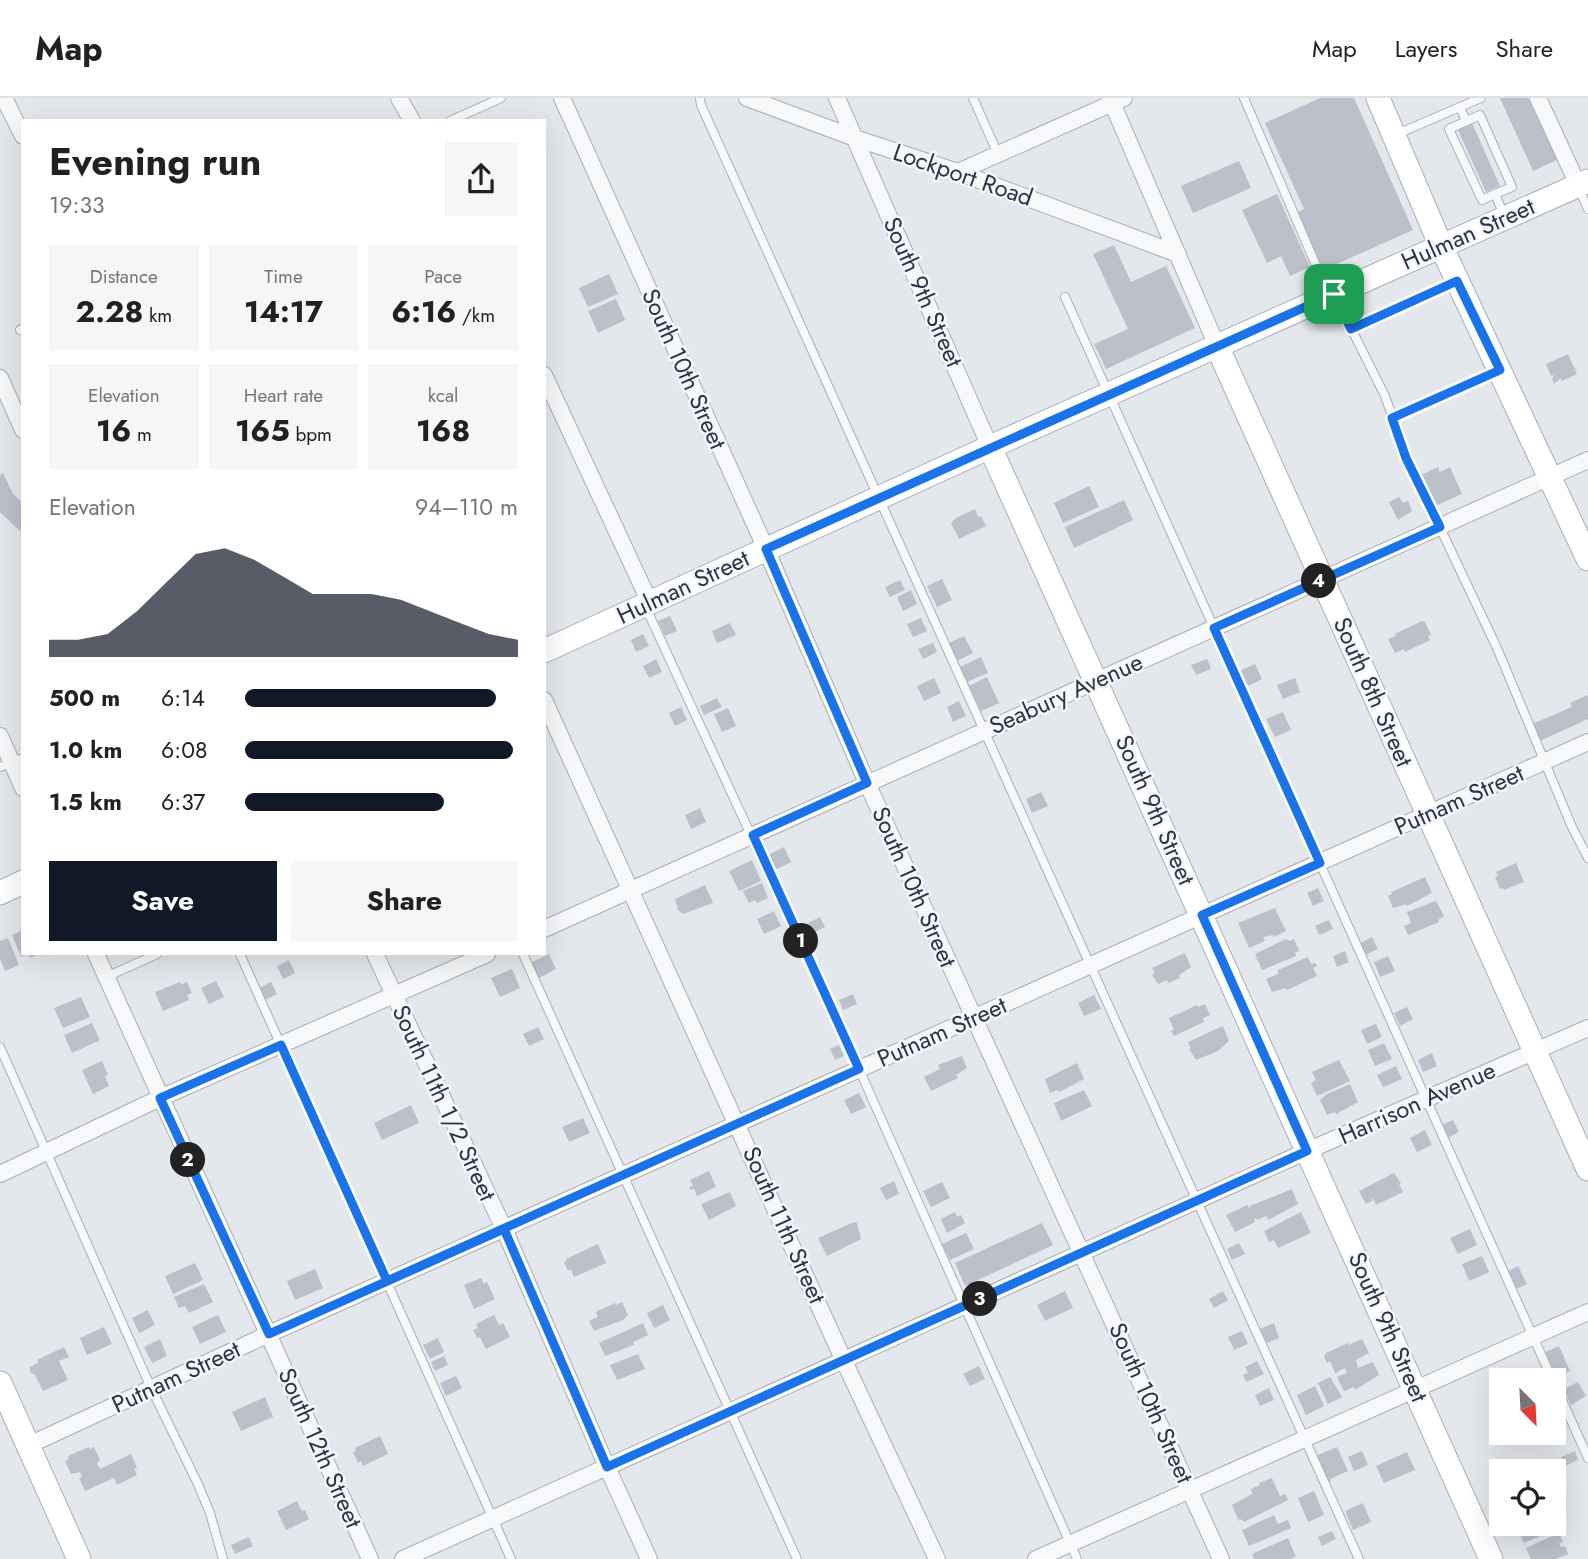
<!DOCTYPE html>
<html lang="en">
<head>
<meta charset="utf-8">
<style>
	:root { --surface:#fff; --page:#f6f6f6; --text:#202124; --muted:#757577; --line:#e0e0e0; --accent:#111827 }
	body { margin:0; font-family:Jost,sans-serif; background:var(--page); color:var(--text); height:100vh; display:flex; flex-direction:column; font-size:26px; white-space:nowrap }
	* { box-sizing:border-box; margin:0 }
	p { font-size:23px; color:var(--muted) }
	.icon { flex:none; width:38px; height:38px; fill:none; stroke:currentColor; stroke-width:2; stroke-linecap:round; stroke-linejoin:round }
	.map { position:relative; flex:1; overflow:hidden }
	.panel { position:absolute; left:21px; top:21px; width:525px; height:836px; display:flex; flex-direction:column; background:var(--surface); border-radius:0px; box-shadow:0 7px 28px #0002 }
	.panel>* { flex:none }
	.needle { width:46px; rotate:156deg }
	.controls { position:absolute; left:1489px; top:1270px; display:grid; gap:14px }
	.controls a { display:grid; place-items:center; width:77px; height:77px; border-radius:0px; background:var(--surface); box-shadow:0 7px 28px #0002; font-size:35px }
	.pin { position:absolute; display:grid; place-items:center; width:60px; height:60px; color:#fff; margin:-30px; border-radius:14px; box-shadow:0 4px 10px #0006 }
	.km { position:absolute; width:35px; height:35px; margin:-18px; border-radius:50%; background:#222; color:#fff; font-size:19px; line-height:35px; text-align:center }
	.round { display:grid; place-items:center; flex:none; width:74px; height:74px; border-radius:0px; background:var(--page) }
	.head { display:flex; align-items:center; justify-content:space-between; height:119px; padding:0 28px }
	h1 { font-size:38px; font-weight:700; line-height:52px }
	.figures { display:grid; grid-template-columns:repeat(3,1fr); gap:10px; height:119px; padding:7px 28px }
	.figures div { display:grid; align-content:center; border-radius:0px; background:var(--page); text-align:center }
	.figures b { font-size:30px; font-weight:700 }
	.figures small { font-size:19px; font-weight:400 }
	.figures p { font-size:19px }
	.chart { height:196px; padding:14px 28px }
	.chart p { display:flex; justify-content:space-between }
	.chart svg { width:100%; height:126px; margin-top:7px; fill:var(--accent); opacity:.7 }
	.button { display:flex; gap:14px; margin-top:auto; padding:14px 28px }
	.button a { flex:1; height:80px; border-radius:0px; background:var(--accent); color:#fff; font-size:28px; font-weight:700; line-height:80px; text-align:center }
	.button a+a { background:var(--page); color:var(--text) }
	ul { padding:0 28px; list-style:none; font-size:23px }
	li { display:grid; grid-template-columns:112px 84px 1fr; align-items:center; height:52px }
	li i { height:18px; border-radius:9px; background:var(--accent) }
	header { display:flex; align-items:center; gap:42px; box-sizing:border-box; height:98px; padding:0 35px; background:var(--surface); border-bottom:2px solid var(--line) }
	header strong { font-size:33px }
	nav { display:flex; gap:38px; margin-inline-start:auto; font-size:24px }
	.map>svg:first-child { display:block }
</style>
</head>
<body>
<header>
<strong>Map</strong>
<nav><a>Map</a><a>Layers</a><a>Share</a></nav>
</header>
<div class="map">
<svg width="1588" height="1461" viewBox="0 0 1588 1461">
	<rect width="100%" height="100%" fill="#e4e7ec"/>
	<path fill="#bbc0ca" d="M1320 0H1354L1413 132 1323 172 1298 114 1304 111 1265 25Z
		M1500 0H1528L1557 62 1533 73Z
		M1472 25 1500 88 1486 94 1458 32Z
		M1239 63 1251 90 1193 115 1181 88Z
		M1277 96 1310 169 1290 178 1281 158 1267 165 1242 112Z
		M1114 147 1131 184 1166 168 1195 230 1106 271 1094 246 1128 231 1093 156Z
		M609 176 618 196 588 209 579 190Z
		M616 201 625 222 598 235 588 213Z
		M1568 256 1577 276 1562 283 1561 280 1554 286 1552 281 1554 277 1551 278 1546 266Z
		M1438 369 1440 374 1450 369 1462 396 1433 409 1419 380 1422 379 1421 377Z
		M3 375 13 396 23 405V436L0 414V377Z
		M1089 388 1099 409 1063 425 1054 405Z
		M1399 399 1403 405 1408 403 1412 413 1398 422 1389 404Z
		M1124 402 1133 422 1074 450 1065 429Z
		M975 411 978 419 981 418 986 428 959 441 951 425 956 420Z
		M942 481 952 502 937 509 927 488Z
		M900 482 905 492 890 499 885 489Z
		M911 492 917 506 903 513 897 499Z
		M670 518 677 533 665 538 658 523Z
		M921 520 927 533 913 539 907 526Z
		M1422 523 1425 524 1431 537 1428 538 1430 542 1405 554 1404 551 1395 555 1388 541 1396 538 1395 536Z
		M730 525 736 537 717 545 712 533Z
		M643 536 649 548 636 554 631 542Z
		M964 538 973 555 957 563 949 545Z
		M933 545 937 554 923 561 918 551Z
		M981 559 988 575 967 584 960 569Z
		M656 561 662 574 649 580 643 568Z
		M1207 561 1211 571 1196 577 1191 567Z
		M1255 566 1262 581 1246 589 1239 573Z
		M987 579 999 605 981 613 969 588Z
		M934 580 941 595 924 603 917 588Z
		M1295 580 1300 594 1283 601 1277 587Z
		M1588 597V621L1540 643 1532 626 1572 609 1570 605Z
		M717 600 722 609 704 617 700 608Z
		M959 603 966 618 953 624 947 609Z
		M681 609 687 622 675 628 669 615Z
		M728 610 736 628 722 634 714 616Z
		M1283 614 1291 632 1275 639 1266 621Z
		M1041 694 1048 708 1032 715 1026 701Z
		M700 710 706 724 691 731 685 717Z
		M784 749 791 764 775 772 768 757Z
		M752 762 761 783 739 793 729 773Z
		M1516 765 1524 784 1504 792 1503 790 1500 791 1495 779 1498 778 1496 774Z
		M1425 779 1432 795 1407 808 1406 806 1393 810 1388 798 1392 796 1391 794Z
		M762 785 768 800 757 805 755 802 749 805 743 793Z
		M705 787 713 805 683 816 678 812 675 801Z
		M1318 790 1324 803 1313 808 1307 795Z
		M1436 803 1444 818 1438 822 1439 824 1408 837 1404 828 1411 825 1407 814Z
		M1275 810 1286 833 1274 839 1273 837 1263 839 1265 843 1249 850 1238 825Z
		M774 813 781 828 764 836 757 821Z
		M820 819 825 829 810 836 806 826Z
		M1329 822 1333 831 1319 837 1315 828Z
		M23 832V856H39L30 860 28 856 21 859 12 837Z
		M1372 839 1378 851 1365 857 1360 845Z
		M8 840 19 867 5 873 0 861V843Z
		M1286 841 1290 843 1294 841 1299 853 1295 854 1296 858 1262 872 1255 856Z
		M1345 853 1349 864 1337 869 1333 858Z
		M1185 855 1191 869 1179 877 1180 880 1168 885 1167 882 1158 886 1152 877 1155 875 1152 870Z
		M549 856 556 871 537 881 530 865Z
		M1388 858 1395 873 1380 879 1374 864Z
		M1308 859 1311 866 1315 865 1317 868 1313 870 1317 878 1287 892 1286 890 1272 894 1266 881 1278 876V872Z
		M289 862 295 875 283 881 277 868Z
		M512 871 520 890 500 899 491 880Z
		M216 883 224 899 209 906 201 890Z
		M180 884 181 887 187 884 192 895 187 897 189 902 163 913 155 894Z
		M271 884 277 896 265 902 259 890Z
		M853 896 857 906 843 912 839 902Z
		M1094 897 1101 911 1084 918 1078 905Z
		M81 899 90 919 63 930 54 910Z
		M1205 906 1210 917 1203 920 1204 924 1174 938 1171 933 1174 932 1169 920 1197 907 1198 909Z
		M1407 909 1413 921 1400 928 1394 915Z
		M92 925 100 942 72 955 64 937Z
		M1376 926 1382 939 1367 946 1361 932Z
		M1223 928 1229 943 1218 953 1196 962 1189 951H1191L1188 944Z
		M538 929 544 941 529 948 523 936Z
		M1384 945 1392 961 1375 968 1368 952Z
		M839 947 844 958 835 962 830 951Z
		M1432 955 1437 968 1423 974 1418 962Z
		M962 958 967 970 956 977 958 980 931 993 924 979 940 971 938 967Z
		M1339 962 1350 983 1317 998 1311 985 1316 982 1312 974Z
		M102 963 108 977 105 978 109 988 93 996 82 972Z
		M1077 965 1084 981 1059 994 1058 992 1050 995 1045 981Z
		M1396 968 1402 981 1383 989 1377 977Z
		M1350 986 1358 1004 1336 1016 1335 1014 1327 1017 1320 1002 1327 996Z
		M1084 992 1092 1008 1061 1023 1054 1005Z
		M859 995 866 1009 851 1016 844 1002Z
		M411 1007 419 1025 382 1042 374 1025Z
		M583 1020 590 1035 569 1044 562 1029Z
		M1453 1022 1459 1034 1448 1040 1442 1027Z
		M1425 1032 1432 1047 1417 1054 1410 1040Z
		M709 1073 716 1089 697 1098 694 1091 691 1092 689 1089 693 1088 690 1082Z
		M1394 1075 1401 1085 1399 1086 1403 1094 1376 1107 1372 1099V1103L1366 1106 1359 1093Z
		M894 1083 899 1096 886 1102 880 1090Z
		M942 1084 950 1100 931 1109 923 1093Z
		M1292 1091 1298 1106 1268 1122 1266 1118 1257 1122 1256 1120 1254 1121 1255 1124 1235 1134 1226 1117 1247 1107 1250 1111V1108Z
		M730 1094 736 1108 709 1122 701 1106Z
		M955 1114 957 1119 961 1117 965 1125 947 1135 941 1121Z
		M1301 1114 1311 1135 1278 1150 1274 1142 1269 1144 1264 1133Z
		M854 1124 857 1125 861 1141 827 1158 818 1140Z
		M1042 1125 1053 1147 965 1188 955 1165Z
		M1470 1131 1477 1147 1458 1156 1450 1140Z
		M966 1135 974 1151 950 1162 942 1146Z
		M1239 1145 1245 1156 1232 1162 1227 1151Z
		M598 1146 606 1165 574 1179 571 1171 568 1173 564 1164 567 1163 566 1161Z
		M1482 1158 1489 1174 1469 1183 1462 1166Z
		M195 1165 203 1182 173 1196 165 1178Z
		M1518 1168 1527 1186 1514 1192 1506 1174Z
		M315 1171 323 1190 295 1202 287 1183Z
		M481 1180 484 1186 487 1184 495 1201 474 1211 464 1187Z
		M204 1186 213 1204 189 1215 185 1208 179 1210 174 1199Z
		M1065 1193 1073 1210 1045 1223 1037 1207Z
		M1223 1193 1228 1202 1214 1210 1209 1201Z
		M622 1204 628 1217 623 1222 594 1233 589 1223 598 1219 596 1214 615 1205 616 1207Z
		M663 1207 670 1222 654 1230 647 1215Z
		M148 1212 155 1227 139 1235 132 1220Z
		M218 1217 226 1234 200 1246 192 1229Z
		M494 1217 499 1227 503 1225 510 1239 486 1251 480 1239 477 1240 473 1232 478 1230 476 1226Z
		M643 1225 648 1237 633 1244 634 1247 605 1258 599 1245Z
		M1274 1225 1279 1240 1267 1245 1260 1231Z
		M104 1229 112 1246 87 1257 80 1240Z
		M1242 1233 1248 1246 1234 1252 1228 1239Z
		M438 1240 444 1254 430 1261 423 1247Z
		M160 1241 167 1258 152 1265 144 1249Z
		M1362 1241 1369 1255 1356 1262 1358 1270 1373 1264 1379 1277 1355 1292 1354 1289 1344 1293 1337 1279 1347 1275 1345 1270 1335 1275 1330 1263 1327 1265 1324 1259 1326 1255 1348 1245 1349 1247Z
		M1559 1248 1570 1273 1555 1281 1543 1255Z
		M64 1249 69 1259 59 1263 68 1282 43 1293 35 1277 30 1274V1269L39 1264 37 1262Z
		M638 1256 645 1271 617 1282 610 1267Z
		M444 1258 448 1267 435 1273 431 1264Z
		M1257 1263 1264 1276 1246 1284 1243 1277 1248 1275 1245 1269Z
		M979 1268 985 1281 970 1288 963 1276Z
		M456 1278 462 1290 446 1298 440 1285Z
		M1330 1279 1342 1299 1328 1306 1318 1285Z
		M1578 1284 1586 1298 1571 1307 1564 1291Z
		M1315 1288 1324 1308 1306 1317 1297 1297Z
		M1269 1290 1274 1302 1260 1308 1255 1297Z
		M265 1299 273 1319 241 1333 232 1314Z
		M380 1338 388 1356 363 1368 361 1363 358 1365 353 1354 356 1353 355 1350Z
		M89 1349 90 1351 94 1349 100 1362 97 1366 100 1371 131 1356 137 1370 134 1371 137 1377 117 1387 114 1380 85 1393 79 1380 82 1379 80 1374 71 1376 65 1363 69 1361 68 1358Z
		M1337 1349 1348 1373 1330 1381 1331 1383 1327 1385 1315 1358Z
		M1362 1353 1368 1367 1354 1373 1348 1359Z
		M1575 1353 1578 1362 1565 1368 1561 1359Z
		M1407 1354 1415 1372 1384 1385 1376 1368Z
		M1502 1376V1397L1498 1398 1491 1381Z
		M1272 1380 1280 1398 1285 1396 1288 1402 1244 1424 1242 1421 1239 1423 1232 1407 1252 1396 1251 1391 1260 1387 1259 1385Z
		M1314 1393 1324 1417 1308 1424 1298 1400Z
		M297 1403 302 1413 305 1412 309 1421 286 1432 277 1413Z
		M1363 1405 1371 1424 1353 1432 1345 1413Z
		M1274 1417 1278 1426 1288 1422 1291 1430 1249 1448 1242 1432Z
		M1515 1426H1555L1557 1431 1524 1445Z
		M1332 1433 1336 1441 1322 1448 1318 1439Z
		M1559 1435 1563 1444 1559 1445 1561 1449 1565 1448 1568 1456 1556 1461H1531L1526 1450Z
		M249 1439 253 1448 235 1456 231 1447Z
		M1288 1440 1296 1459 1291 1461H1254L1252 1456Z"/>
	<g fill="none" stroke-linecap="round" stroke-linejoin="round">
		<g stroke="#a9aeb7" stroke-width="10">
			<path id="lane" d="M700 0 701 7 1359 1461
				M973 0 998 56
				M1244 0 1318 172 1334 196 1385 298 1407 360 1497 550 1572 729 1588 760
				M450 23 501 0
				M1466 23 1460 9 1481 0
				M1395 37 1460 9
				M1579 91 1588 111
				M1495 96 1482 102 1449 31 1480 17 1512 89 1495 96 1504 117
				M1065 199 1553 1283
				M1351 231 1455 184
				M20 232 23 230
				M1392 320 1497 273
				M646 510 859 971 1077 1461
				M0 669 23 660
				M240 856 511 1461
				M523 856 797 1461
				M106 879 157 856
				M0 949 151 1290 197 1384 210 1415 223 1461
				M1554 1284 1588 1360"/>
		</g>
		<g stroke="#a9aeb7" stroke-width="18">
			<path id="street" d="M4 0 23 38
				M399 0 412 23
				M562 0 766 451 867 685 1221 1461
				M747 0 855 40 958 74 1178 156
				M837 0 990 349
				M1110 0 1217 248
				M1538 0 1578 87
				M958 74 1124 0
				M544 277 650 505
				M0 280 23 332
				M544 602 844 1263 937 1461
				M0 638 23 690
				M544 831 1588 362
				M96 856 370 1461
				M375 856 504 1131 607 1369 649 1461
				M0 1076 160 1000 487 856
				M29 1347 269 1236 1588 644
				M403 1461 1307 1053 1588 930
				M1036 1461 1588 1214"/>
		</g>
		<g stroke="#a9aeb7" stroke-width="25">
			<path id="secondary" d="M1378 0 1441 148 1588 461
				M1217 248 1588 1071
				M990 349 1491 1461
				M544 553 990 349 1588 83
				M0 795 23 784
				M0 1285 79 1461"/>
		</g>
		<use href="#lane" stroke="#f7f8fa" stroke-width="8"/>
		<use href="#street" stroke="#f7f8fa" stroke-width="16"/>
		<use href="#secondary" stroke="#fff" stroke-width="23"/>
	</g>
	<g fill="none" stroke-linecap="round" stroke-linejoin="round">
		<g stroke="#fff" stroke-width="14">
			<path id="route" d="M1334 196 766 451 867 685 753 737 859 971C702 1042 544 1112 387 1183L281 947 160 1000 269 1236 504 1131 607 1369 1307 1053 1202 817 1320 765 1214 530 1440 429 1406 360 1392 320 1500 272 1457 183 1351 231 1334 196"/>
		</g>
		<use href="#route" stroke="#1a73e8" stroke-width="9"/>
	</g>
	<g text-anchor="middle" stroke-width="5" stroke-linejoin="round" paint-order="stroke">
		<g font-size="24" fill="#2b3445" stroke="#f4f6f9">
			<text transform="translate(963 77) rotate(19)" y="8">Lockport Road</text>
			<text transform="translate(1468 136) rotate(-24)" y="8">Hulman Street</text>
			<text transform="translate(923 194) rotate(66)" y="8">South 9th Street</text>
			<text transform="translate(684 271) rotate(66)" y="8">South 10th Street</text>
			<text transform="translate(683 489) rotate(-25)" y="8">Hulman Street</text>
			<text transform="translate(1373 594) rotate(66)" y="8">South 8th Street</text>
			<text transform="translate(1066 596) rotate(-24)" y="8">Seabury Avenue</text>
			<text transform="translate(1459 702) rotate(-24)" y="8">Putnam Street</text>
			<text transform="translate(1155 712) rotate(66)" y="8">South 9th Street</text>
			<text transform="translate(914 789) rotate(66)" y="8">South 10th Street</text>
			<text transform="translate(942 934) rotate(-24)" y="8">Putnam Street</text>
			<text transform="translate(444 1005) rotate(65)" y="8">South 11th 1/2 Street</text>
			<text transform="translate(1417 1005) rotate(-24)" y="8">Harrison Avenue</text>
			<text transform="translate(784 1127) rotate(66)" y="8">South 11th Street</text>
			<text transform="translate(1388 1229) rotate(66)" y="8">South 9th Street</text>
			<text transform="translate(176 1279) rotate(-25)" y="8">Putnam Street</text>
			<text transform="translate(1151 1305) rotate(66)" y="8">South 10th Street</text>
			<text transform="translate(320 1350) rotate(66)" y="8">South 12th Street</text>
		</g>
	</g>
</svg>
<div class="controls">
<a><svg class="needle" viewBox="-14 -14 28 28"><path d="M0-13l5 13h-10z" fill="#e53935"/><path d="M0 13l5-13h-10z" fill="#757577"/></svg></a>
<a><svg class="icon" aria-label="locate" viewBox="0 0 24 24"><circle cx="12" cy="12" r="6"/><path d="M12 2v4M12 18v4M2 12h4M18 12h4"/></svg></a>
</div>
<div class="pin" style="left:1334px;top:196px;background:#1e9e55"><svg class="icon" aria-label="arrive" viewBox="0 0 24 24"><path d="M6 21V4h12l-3 4 3 4H6"/></svg></div>
<b class="km" style="left:801px;top:843px">1</b>
<b class="km" style="left:188px;top:1062px">2</b>
<b class="km" style="left:980px;top:1201px">3</b>
<b class="km" style="left:1319px;top:483px">4</b>
<section class="panel">
<div class="head"><div><h1>Evening run</h1><p>19:33</p></div><a class="round"><svg class="icon" aria-label="share" viewBox="0 0 24 24"><path d="M12 15V3M7 8l5-5 5 5M5 13v7h14v-7"/></svg></a></div>
<div class="figures">
<div><p>Distance</p><b>2.28<small> km</small></b></div>
<div><p>Time</p><b>14:17</b></div>
<div><p>Pace</p><b>6:16<small> /km</small></b></div>
</div>
<div class="figures">
<div><p>Elevation</p><b>16<small> m</small></b></div>
<div><p>Heart rate</p><b>165<small> bpm</small></b></div>
<div><p>kcal</p><b>168</b></div>
</div>
<div class="chart"><p><span>Elevation</span>94–110 m</p>
<svg viewBox="0 0 160 44" preserveAspectRatio="none"><path d="M0 44V38L10 38L20 36L30 28L40 18L50 8L60 6L70 10L80 16L90 22L100 22L110 22L120 24L130 28L140 32L150 36L160 38V44z"/></svg>
</div>
<ul>
<li><b>500 m</b>6:14<i style="width:92%"></i></li>
<li><b>1.0 km</b>6:08<i style="width:98%"></i></li>
<li><b>1.5 km</b>6:37<i style="width:73%"></i></li>
</ul>
<div class="button"><a>Save</a><a>Share</a></div>
</section>
</div>
</body>
</html>
